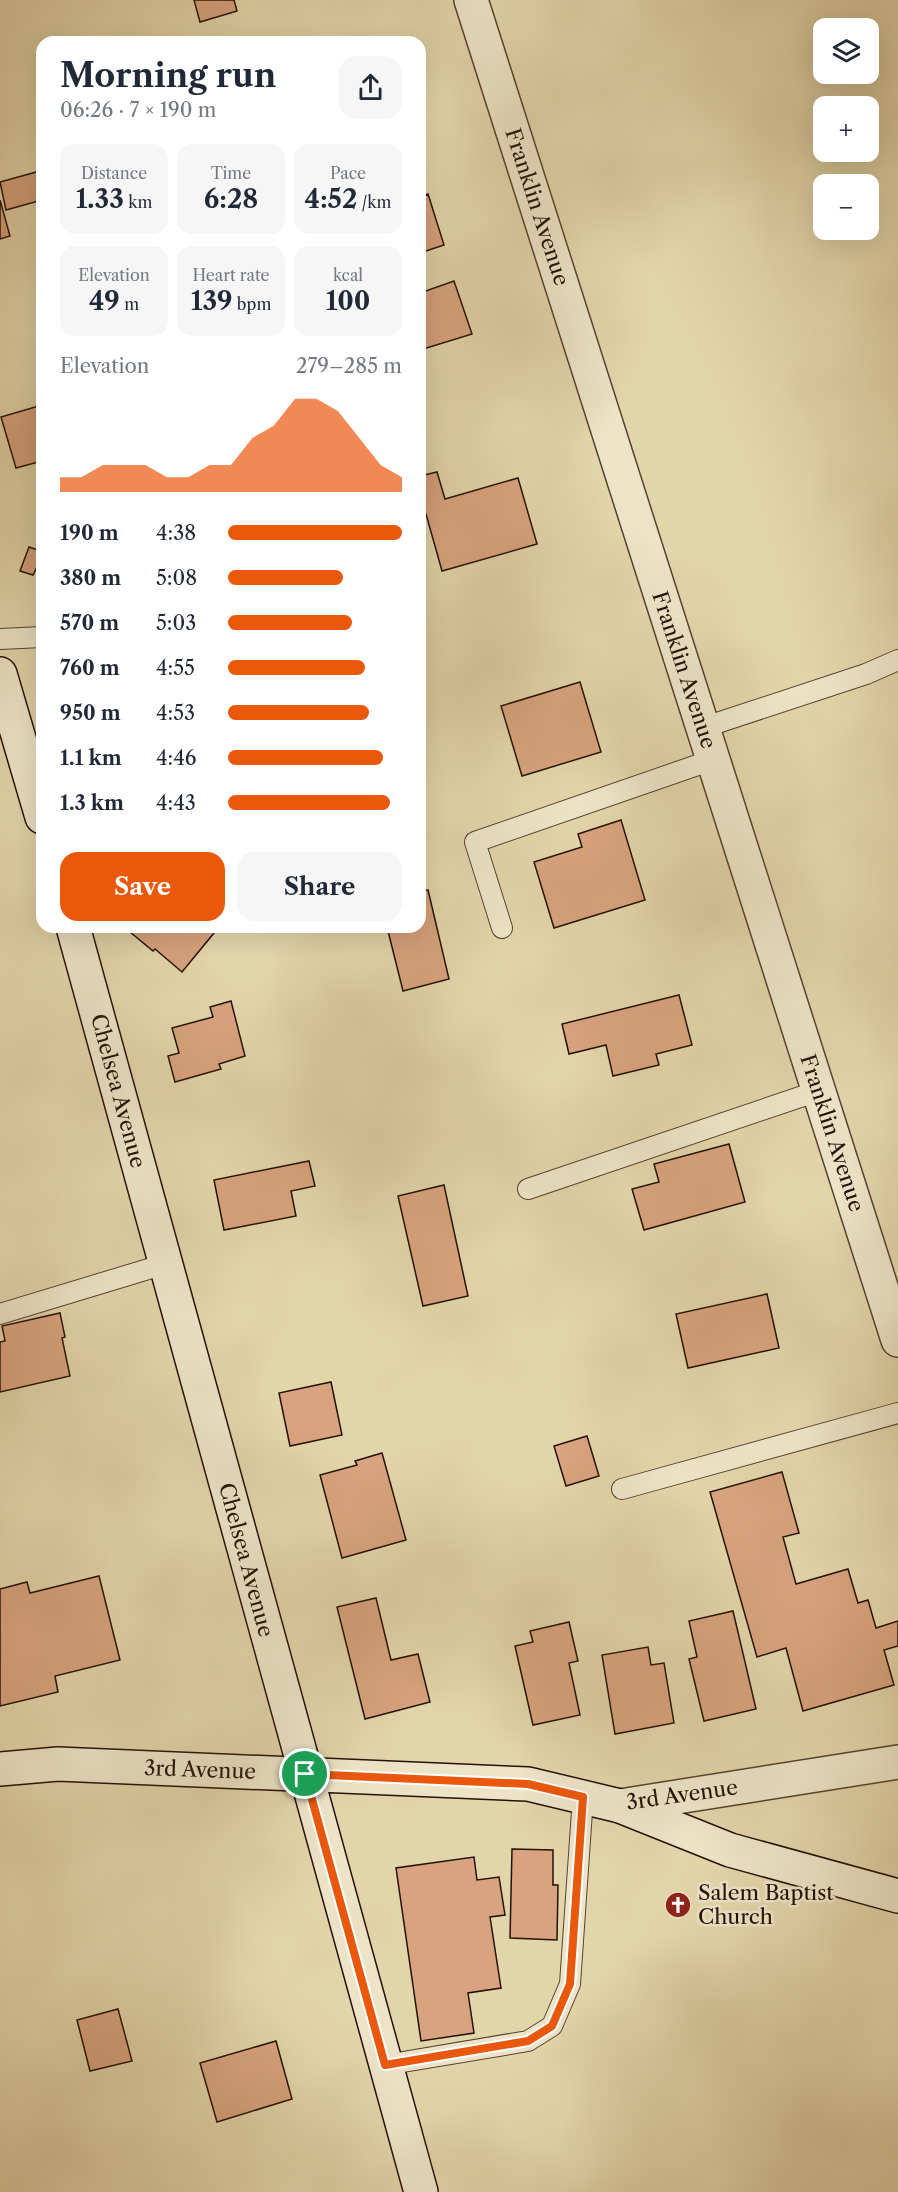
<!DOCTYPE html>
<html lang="en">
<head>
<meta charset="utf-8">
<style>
	:root { --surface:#fff; --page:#f6f6f7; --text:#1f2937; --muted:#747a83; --accent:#ea580c }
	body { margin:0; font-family:"Libre Caslon Text",serif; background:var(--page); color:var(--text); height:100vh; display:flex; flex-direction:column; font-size:22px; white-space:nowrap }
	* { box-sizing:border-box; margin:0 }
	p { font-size:20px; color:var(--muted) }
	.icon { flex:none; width:33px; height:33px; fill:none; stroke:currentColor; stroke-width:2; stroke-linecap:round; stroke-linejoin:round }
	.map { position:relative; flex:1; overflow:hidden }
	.drawer { position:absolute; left:36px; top:36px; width:390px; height:897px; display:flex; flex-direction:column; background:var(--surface); border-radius:18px; box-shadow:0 6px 24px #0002 }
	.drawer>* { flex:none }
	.buttons { position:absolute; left:813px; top:18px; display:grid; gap:12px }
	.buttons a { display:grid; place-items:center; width:66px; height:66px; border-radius:12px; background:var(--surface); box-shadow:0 6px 24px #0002; font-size:30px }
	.pin { position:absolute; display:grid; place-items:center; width:51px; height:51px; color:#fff; margin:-26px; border:3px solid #fff; border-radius:50%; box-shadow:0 2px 6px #0007 }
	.round { display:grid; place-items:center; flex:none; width:63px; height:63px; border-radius:18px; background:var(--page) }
	.head { display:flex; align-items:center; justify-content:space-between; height:102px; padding:0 24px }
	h1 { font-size:33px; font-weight:700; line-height:45px }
	.metrics { display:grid; grid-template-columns:repeat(3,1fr); gap:9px; height:102px; padding:6px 24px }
	.metrics div { display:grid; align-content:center; border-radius:15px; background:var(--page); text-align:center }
	.metrics b { font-size:26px; font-weight:700 }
	.metrics small { font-size:16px; font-weight:400 }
	.metrics p { font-size:16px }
	.chart { height:168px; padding:12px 24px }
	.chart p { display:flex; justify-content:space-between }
	.chart svg { width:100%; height:108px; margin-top:6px; fill:var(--accent); opacity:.7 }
	.cta { display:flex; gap:12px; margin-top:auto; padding:12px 24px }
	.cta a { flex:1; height:69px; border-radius:18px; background:var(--accent); color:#fff; font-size:24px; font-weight:700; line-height:69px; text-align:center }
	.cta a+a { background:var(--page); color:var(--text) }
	ul { padding:0 24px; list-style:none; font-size:20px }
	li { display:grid; grid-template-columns:96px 72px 1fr; align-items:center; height:45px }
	li i { height:15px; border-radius:8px; background:var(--accent) }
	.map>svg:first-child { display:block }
</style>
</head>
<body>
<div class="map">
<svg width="898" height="2192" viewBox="0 0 898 2192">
	<rect width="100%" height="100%" fill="#e3d5aa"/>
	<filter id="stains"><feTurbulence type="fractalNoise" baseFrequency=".00333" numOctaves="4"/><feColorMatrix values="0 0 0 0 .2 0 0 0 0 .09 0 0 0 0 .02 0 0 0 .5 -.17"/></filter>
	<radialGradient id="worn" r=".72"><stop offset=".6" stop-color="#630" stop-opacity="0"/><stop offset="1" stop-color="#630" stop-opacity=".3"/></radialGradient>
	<path fill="#d8a37e" stroke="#241207" stroke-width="1.5" d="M194 0H234L237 11 200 22Z
		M40 171 42 179V200L6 210 0 182Z
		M428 194 444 245 420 253V197Z
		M0 200 10 236 0 239Z
		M454 281 472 334 420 350V293Z
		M42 405V461L16 468 1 417Z
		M437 472 445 499 518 478 537 544 442 571 426 514 420 515V476Z
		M42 539V571L36 569 33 575 20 571 29 547 38 550Z
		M580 682 601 752 522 776 501 706Z
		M621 820 645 900 554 928 534 862 582 847 578 834Z
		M428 890 449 979 403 991 387 927H420V892Z
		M124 927H207L214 933 182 972 155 949 153 951Z
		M679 995 692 1045 656 1054 659 1065 613 1076 606 1045 569 1054 562 1024Z
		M231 1001 245 1056 219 1064 221 1069 175 1082 168 1056 179 1053 172 1028 213 1017 210 1007Z
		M729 1144 745 1202 644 1230 632 1189 659 1182 654 1164Z
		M309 1161 315 1186 291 1191 296 1216 224 1230 214 1180Z
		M444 1185 468 1296 423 1306 398 1196Z
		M767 1294 779 1348 688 1368 676 1314Z
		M60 1313 65 1337 62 1338 70 1376 0 1392V1342L5 1341 2 1326Z
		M331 1382 342 1435 290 1446 279 1393Z
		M587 1436 599 1476 566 1486 554 1446Z
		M382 1453 406 1540 342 1558 320 1475 357 1465 355 1461Z
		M782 1472 799 1533 783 1537 796 1584 848 1569 858 1603 868 1600 876 1628 898 1621V1646L884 1650 894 1685 803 1711 786 1648 757 1657 710 1492Z
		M99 1576 120 1660 55 1676 58 1692 0 1706V1589L27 1582 30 1593Z
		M376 1598 391 1660 418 1654 430 1702 365 1719 337 1607Z
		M733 1611 756 1709 704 1721 689 1659 697 1657 689 1621Z
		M569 1622 578 1661 569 1663 580 1715 533 1725 515 1646 533 1642 530 1631Z
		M648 1647 651 1665 664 1663 674 1723 615 1734 602 1655Z
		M512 1849 553 1850V1885H558L557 1940 510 1938Z
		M474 1857 477 1880 499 1877 505 1915 490 1917 501 1988 468 1993 474 2033 421 2041 396 1868Z
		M118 2009 132 2061 90 2071 77 2020Z
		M276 2041 292 2099 217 2122 200 2063Z"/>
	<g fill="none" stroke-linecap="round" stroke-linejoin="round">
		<g stroke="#544330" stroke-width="22">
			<path id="lane" d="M0 639 42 637
				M702 728 866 674 898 660
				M502 928 475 842 712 760
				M528 1189 818 1091
				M0 1314 165 1264
				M622 1489 898 1413
				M385 2065 528 2041 552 2026 570 1984 583 1797"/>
		</g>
		<g stroke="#544330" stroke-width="36">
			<path id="street" d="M471 0 898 1340
				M620 1806 898 1762"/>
		</g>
		<g stroke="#241207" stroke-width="36">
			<path id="secondary" d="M0 674 42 817
				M73 927 421 2192
				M0 1769 58 1764 528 1784 620 1806 730 1850 898 1896"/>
		</g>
		<use href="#lane" stroke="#ede4c8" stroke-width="20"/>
		<use href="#street" stroke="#ede4c8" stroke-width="33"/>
		<use href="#secondary" stroke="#ede4c8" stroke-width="33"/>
	</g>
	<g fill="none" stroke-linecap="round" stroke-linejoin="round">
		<g stroke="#fff" stroke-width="12">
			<path id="route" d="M305 1774 528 1784 583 1797 570 1984 552 2026 528 2041 385 2065Z"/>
		</g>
		<use href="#route" stroke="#ea580c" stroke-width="8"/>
	</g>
	<defs>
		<g id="church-disc" transform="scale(1.35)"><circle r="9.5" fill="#8f2418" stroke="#ede4c8"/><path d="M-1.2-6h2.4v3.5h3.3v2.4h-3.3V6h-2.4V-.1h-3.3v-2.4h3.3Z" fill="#fff"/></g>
	</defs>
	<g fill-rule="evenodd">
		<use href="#church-disc" x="678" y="1905"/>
	</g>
	<g text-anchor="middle" stroke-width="5" stroke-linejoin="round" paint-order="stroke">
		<g font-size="21" fill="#241207" stroke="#ede4c8">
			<text transform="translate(537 207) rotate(72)" y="7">Franklin Avenue</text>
			<text transform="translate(684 670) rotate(72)" y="7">Franklin Avenue</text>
			<text transform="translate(118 1091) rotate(75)" y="7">Chelsea Avenue</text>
			<text transform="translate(832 1133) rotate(72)" y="7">Franklin Avenue</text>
			<text transform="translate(246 1560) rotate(75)" y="7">Chelsea Avenue</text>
			<text transform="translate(200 1770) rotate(2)" y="7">3rd Avenue</text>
			<text transform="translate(682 1795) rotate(-8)" y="7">3rd Avenue</text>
		</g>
		<g font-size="21" fill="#241207" stroke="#ede4c8" text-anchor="start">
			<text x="698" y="1900">Salem Baptist<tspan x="698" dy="24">Church</tspan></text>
		</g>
	</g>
	<rect width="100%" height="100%" filter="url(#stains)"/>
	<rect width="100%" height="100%" fill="url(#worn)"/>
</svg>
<div class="buttons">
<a><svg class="icon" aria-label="layers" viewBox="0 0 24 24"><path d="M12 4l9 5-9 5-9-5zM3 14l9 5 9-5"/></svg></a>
<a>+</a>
<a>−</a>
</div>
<div class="pin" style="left:305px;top:1774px;background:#1e9e55"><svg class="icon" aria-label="arrive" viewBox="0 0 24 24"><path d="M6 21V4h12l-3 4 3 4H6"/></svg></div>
<section class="drawer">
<div class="head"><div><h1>Morning run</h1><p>06:26 · 7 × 190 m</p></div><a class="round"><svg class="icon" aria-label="share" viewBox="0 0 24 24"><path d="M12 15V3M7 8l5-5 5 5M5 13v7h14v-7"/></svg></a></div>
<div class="metrics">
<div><p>Distance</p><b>1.33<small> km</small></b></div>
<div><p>Time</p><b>6:28</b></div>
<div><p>Pace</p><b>4:52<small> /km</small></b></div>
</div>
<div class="metrics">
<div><p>Elevation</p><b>49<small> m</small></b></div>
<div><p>Heart rate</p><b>139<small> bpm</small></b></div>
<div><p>kcal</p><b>100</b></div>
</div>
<div class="chart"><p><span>Elevation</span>279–285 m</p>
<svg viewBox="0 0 160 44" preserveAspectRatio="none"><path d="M0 44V38L10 38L20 33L30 33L40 33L50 38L60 38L70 33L80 33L90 22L100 17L110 6L120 6L130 11L140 22L150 33L160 38V44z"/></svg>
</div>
<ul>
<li><b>190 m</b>4:38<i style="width:100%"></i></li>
<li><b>380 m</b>5:08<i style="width:66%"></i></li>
<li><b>570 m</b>5:03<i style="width:71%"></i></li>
<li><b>760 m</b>4:55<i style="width:79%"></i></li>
<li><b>950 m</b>4:53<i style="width:81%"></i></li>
<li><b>1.1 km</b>4:46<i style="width:89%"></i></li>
<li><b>1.3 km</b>4:43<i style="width:93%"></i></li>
</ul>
<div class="cta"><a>Save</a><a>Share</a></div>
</section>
</div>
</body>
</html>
